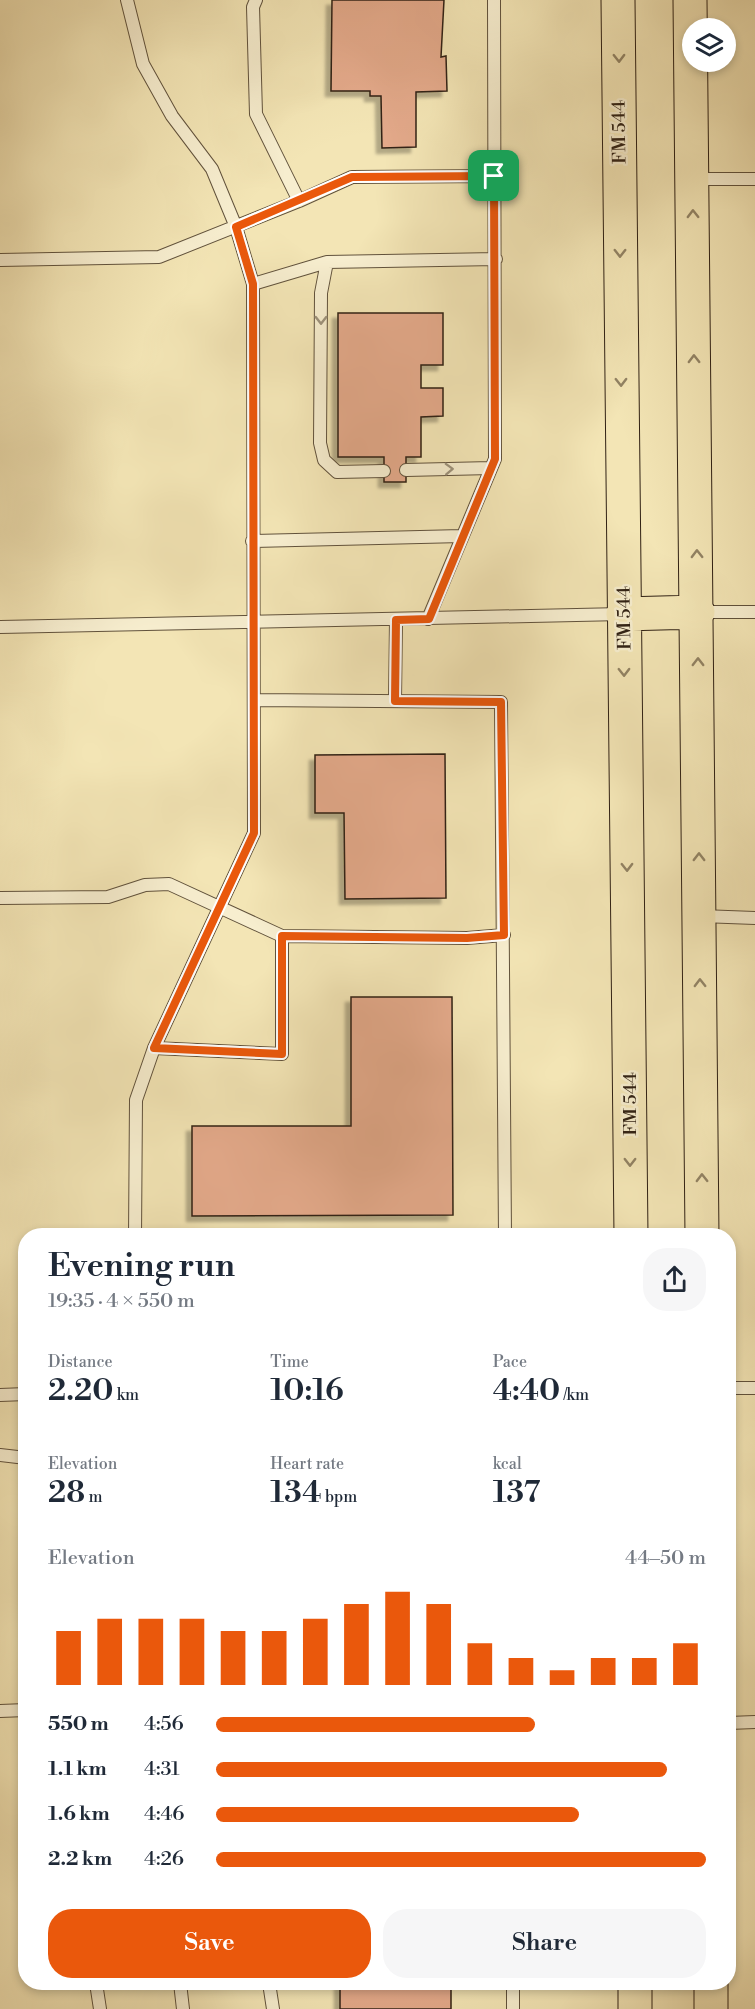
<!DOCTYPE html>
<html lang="en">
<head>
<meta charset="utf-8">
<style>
	:root { --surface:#fff; --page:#f6f6f7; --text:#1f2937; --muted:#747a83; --accent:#ea580c }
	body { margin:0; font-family:"Libre Bodoni",serif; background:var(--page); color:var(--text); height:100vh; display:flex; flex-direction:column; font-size:22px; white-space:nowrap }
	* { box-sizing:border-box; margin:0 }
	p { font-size:20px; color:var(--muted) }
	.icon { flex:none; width:33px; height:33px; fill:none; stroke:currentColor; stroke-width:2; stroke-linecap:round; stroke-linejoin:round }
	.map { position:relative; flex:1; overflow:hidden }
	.side { position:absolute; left:18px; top:1228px; width:718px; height:762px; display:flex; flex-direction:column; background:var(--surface); border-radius:24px; box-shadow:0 3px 9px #0003 }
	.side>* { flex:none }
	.controls { position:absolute; left:682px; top:18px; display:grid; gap:12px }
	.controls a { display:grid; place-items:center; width:54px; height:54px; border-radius:50%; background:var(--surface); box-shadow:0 3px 9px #0003; font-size:30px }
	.pin { position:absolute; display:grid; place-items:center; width:51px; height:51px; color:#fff; margin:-26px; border-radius:12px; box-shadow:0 3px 9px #0006 }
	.round { display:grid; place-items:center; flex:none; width:63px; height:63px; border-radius:24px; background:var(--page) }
	.overview { display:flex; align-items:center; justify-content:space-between; height:102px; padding:0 30px }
	h1 { font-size:33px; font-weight:600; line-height:45px }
	.metrics { display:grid; grid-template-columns:repeat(3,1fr); gap:9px; height:102px; padding:6px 30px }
	.metrics div { display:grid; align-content:center }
	.metrics b { font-size:30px; font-weight:600 }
	.metrics small { font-size:16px; font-weight:400 }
	.metrics p { font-size:16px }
	.chart { height:168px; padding:12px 30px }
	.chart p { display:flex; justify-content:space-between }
	.chart svg { width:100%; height:108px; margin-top:6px; stroke:var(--accent); stroke-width:6 }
	.button { display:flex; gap:12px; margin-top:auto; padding:12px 30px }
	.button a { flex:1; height:69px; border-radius:24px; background:var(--accent); color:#fff; font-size:24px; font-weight:600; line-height:69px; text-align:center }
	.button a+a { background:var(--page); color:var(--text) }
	ul { padding:0 30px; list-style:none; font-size:20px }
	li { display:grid; grid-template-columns:96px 72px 1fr; align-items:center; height:45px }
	li i { height:15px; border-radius:8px; background:var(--accent) }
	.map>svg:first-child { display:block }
</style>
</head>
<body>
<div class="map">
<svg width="755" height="2009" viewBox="0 0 755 2009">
	<defs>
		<filter id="shadow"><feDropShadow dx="-5.5" dy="5.5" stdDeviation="1.5" flood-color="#0004"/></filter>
	</defs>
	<rect width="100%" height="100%" fill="#f3e5b5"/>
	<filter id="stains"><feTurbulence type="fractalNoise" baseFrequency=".00333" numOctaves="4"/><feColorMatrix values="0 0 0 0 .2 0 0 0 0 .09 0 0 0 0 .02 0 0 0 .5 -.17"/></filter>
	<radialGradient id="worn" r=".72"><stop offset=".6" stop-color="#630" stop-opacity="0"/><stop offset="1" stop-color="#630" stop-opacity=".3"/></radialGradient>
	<path fill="#e3a98a" stroke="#302114" stroke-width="1.5" filter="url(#shadow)" d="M332 0H444L441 57 446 56 447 91 416 92V147L382 148 381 96H370V91H331Z
		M338 313H443V365H421V388H443V416L421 417V457H406V482H384V457H338Z
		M445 754 446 898 345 899 344 813H315V755Z
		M351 997H452L453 1215 192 1216V1126H351Z
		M340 1983H451V2009H340Z"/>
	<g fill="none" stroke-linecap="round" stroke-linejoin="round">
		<g stroke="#61523c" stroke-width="14">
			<path id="lane" d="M127 0 143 64 172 116 212 169 236 227 253 284 254 833 154 1048 136 1100 135 1236
				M256 0 253 7 256 114 299 201
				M693 179H755
				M0 260 159 257 299 201 352 177 494 176
				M327 262 321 293 320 443 324 460 337 472 384 471
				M253 284 327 262 496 259
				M406 470 491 468
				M252 541 462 536
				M699 612H755
				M428 619 495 459 494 0
				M0 627 622 614
				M255 700 501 702 505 1236
				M395 701 396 620
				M0 898 108 897 145 885 169 884 282 936 467 938 504 935
				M701 916 755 918
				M154 1048 282 1054V936
				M729 1388H755
				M0 1395 26 1394
				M0 1455 26 1458
				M0 1711 26 1710
				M729 1723 755 1722
				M96 1983 100 2009
				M180 1983 183 2009
				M269 1983 273 2009
				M513 1983V2009"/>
		</g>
		<g stroke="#302114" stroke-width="35">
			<path id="primary" d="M618 0 631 1236
				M690 0 702 1236
				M623 614 698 612
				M635 1983V2009
				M711 1983V2009"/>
		</g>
		<use href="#lane" stroke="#f7eecf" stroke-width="12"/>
		<use href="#primary" stroke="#f3e5b5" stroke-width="33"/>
	</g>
	<defs><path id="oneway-chevron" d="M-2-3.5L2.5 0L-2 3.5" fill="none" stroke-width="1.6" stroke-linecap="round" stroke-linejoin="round" transform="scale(1.5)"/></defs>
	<g stroke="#928364">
		<use href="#oneway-chevron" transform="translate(619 58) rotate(89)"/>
		<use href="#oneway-chevron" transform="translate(693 214) rotate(-91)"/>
		<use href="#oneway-chevron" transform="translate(620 253) rotate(90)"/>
		<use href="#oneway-chevron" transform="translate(694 359) rotate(-91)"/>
		<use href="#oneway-chevron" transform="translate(621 382) rotate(89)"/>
		<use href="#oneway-chevron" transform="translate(697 554) rotate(-91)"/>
		<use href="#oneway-chevron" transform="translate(698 662) rotate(-90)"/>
		<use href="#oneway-chevron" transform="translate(624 672) rotate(89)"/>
		<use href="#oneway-chevron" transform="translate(699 857) rotate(-90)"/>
		<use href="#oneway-chevron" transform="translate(627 867) rotate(89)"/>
		<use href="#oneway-chevron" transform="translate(700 983) rotate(-91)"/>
		<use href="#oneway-chevron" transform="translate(630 1162) rotate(90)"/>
		<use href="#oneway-chevron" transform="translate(702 1178) rotate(-91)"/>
	</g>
	<g stroke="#9d927b">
		<use href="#oneway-chevron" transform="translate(321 320) rotate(90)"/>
		<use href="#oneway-chevron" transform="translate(449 469) rotate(-2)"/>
	</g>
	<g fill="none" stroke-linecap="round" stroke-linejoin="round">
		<g stroke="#fff" stroke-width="12">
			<path id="route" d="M494 176 495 459 429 619 396 620 395 701 501 702 504 935 467 938 282 936V1054L154 1048 254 833 253 284 236 227 352 177Z"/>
		</g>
		<use href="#route" stroke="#ea580c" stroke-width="8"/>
	</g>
	<g text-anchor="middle" stroke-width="5" stroke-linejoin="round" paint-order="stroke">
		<g font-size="18" fill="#302114" stroke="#f7eecf">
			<text transform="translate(619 132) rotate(-91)" y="6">FM 544</text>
			<text transform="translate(624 618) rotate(-91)" y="6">FM 544</text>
			<text transform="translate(630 1104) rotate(-90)" y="6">FM 544</text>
		</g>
	</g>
	<rect width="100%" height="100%" filter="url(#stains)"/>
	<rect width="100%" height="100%" fill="url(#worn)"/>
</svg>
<div class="controls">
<a><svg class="icon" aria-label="layers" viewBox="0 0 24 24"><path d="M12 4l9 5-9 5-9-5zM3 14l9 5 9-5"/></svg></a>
</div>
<div class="pin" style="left:494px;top:176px;background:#1e9e55"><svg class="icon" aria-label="arrive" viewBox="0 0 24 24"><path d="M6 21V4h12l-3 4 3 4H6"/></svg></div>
<section class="side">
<div class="overview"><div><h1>Evening run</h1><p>19:35 · 4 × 550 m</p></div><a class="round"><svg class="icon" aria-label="share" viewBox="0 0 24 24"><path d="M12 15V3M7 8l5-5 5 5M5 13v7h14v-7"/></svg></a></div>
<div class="metrics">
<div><p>Distance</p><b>2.20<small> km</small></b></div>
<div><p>Time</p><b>10:16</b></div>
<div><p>Pace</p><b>4:40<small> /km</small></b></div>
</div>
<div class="metrics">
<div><p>Elevation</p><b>28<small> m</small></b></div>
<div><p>Heart rate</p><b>134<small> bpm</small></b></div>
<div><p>kcal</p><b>137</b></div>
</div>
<div class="chart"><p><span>Elevation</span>44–50 m</p>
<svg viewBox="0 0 160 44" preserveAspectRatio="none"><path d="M5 44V22M15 44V17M25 44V17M35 44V17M45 44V22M55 44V22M65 44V17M75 44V11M85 44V6M95 44V11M105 44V27M115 44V33M125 44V38M135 44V33M145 44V33M155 44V27"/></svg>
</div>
<ul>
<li><b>550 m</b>4:56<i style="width:65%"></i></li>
<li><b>1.1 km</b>4:31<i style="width:92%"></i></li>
<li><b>1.6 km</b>4:46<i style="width:74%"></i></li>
<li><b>2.2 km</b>4:26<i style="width:100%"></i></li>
</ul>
<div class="button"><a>Save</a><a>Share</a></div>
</section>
</div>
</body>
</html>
